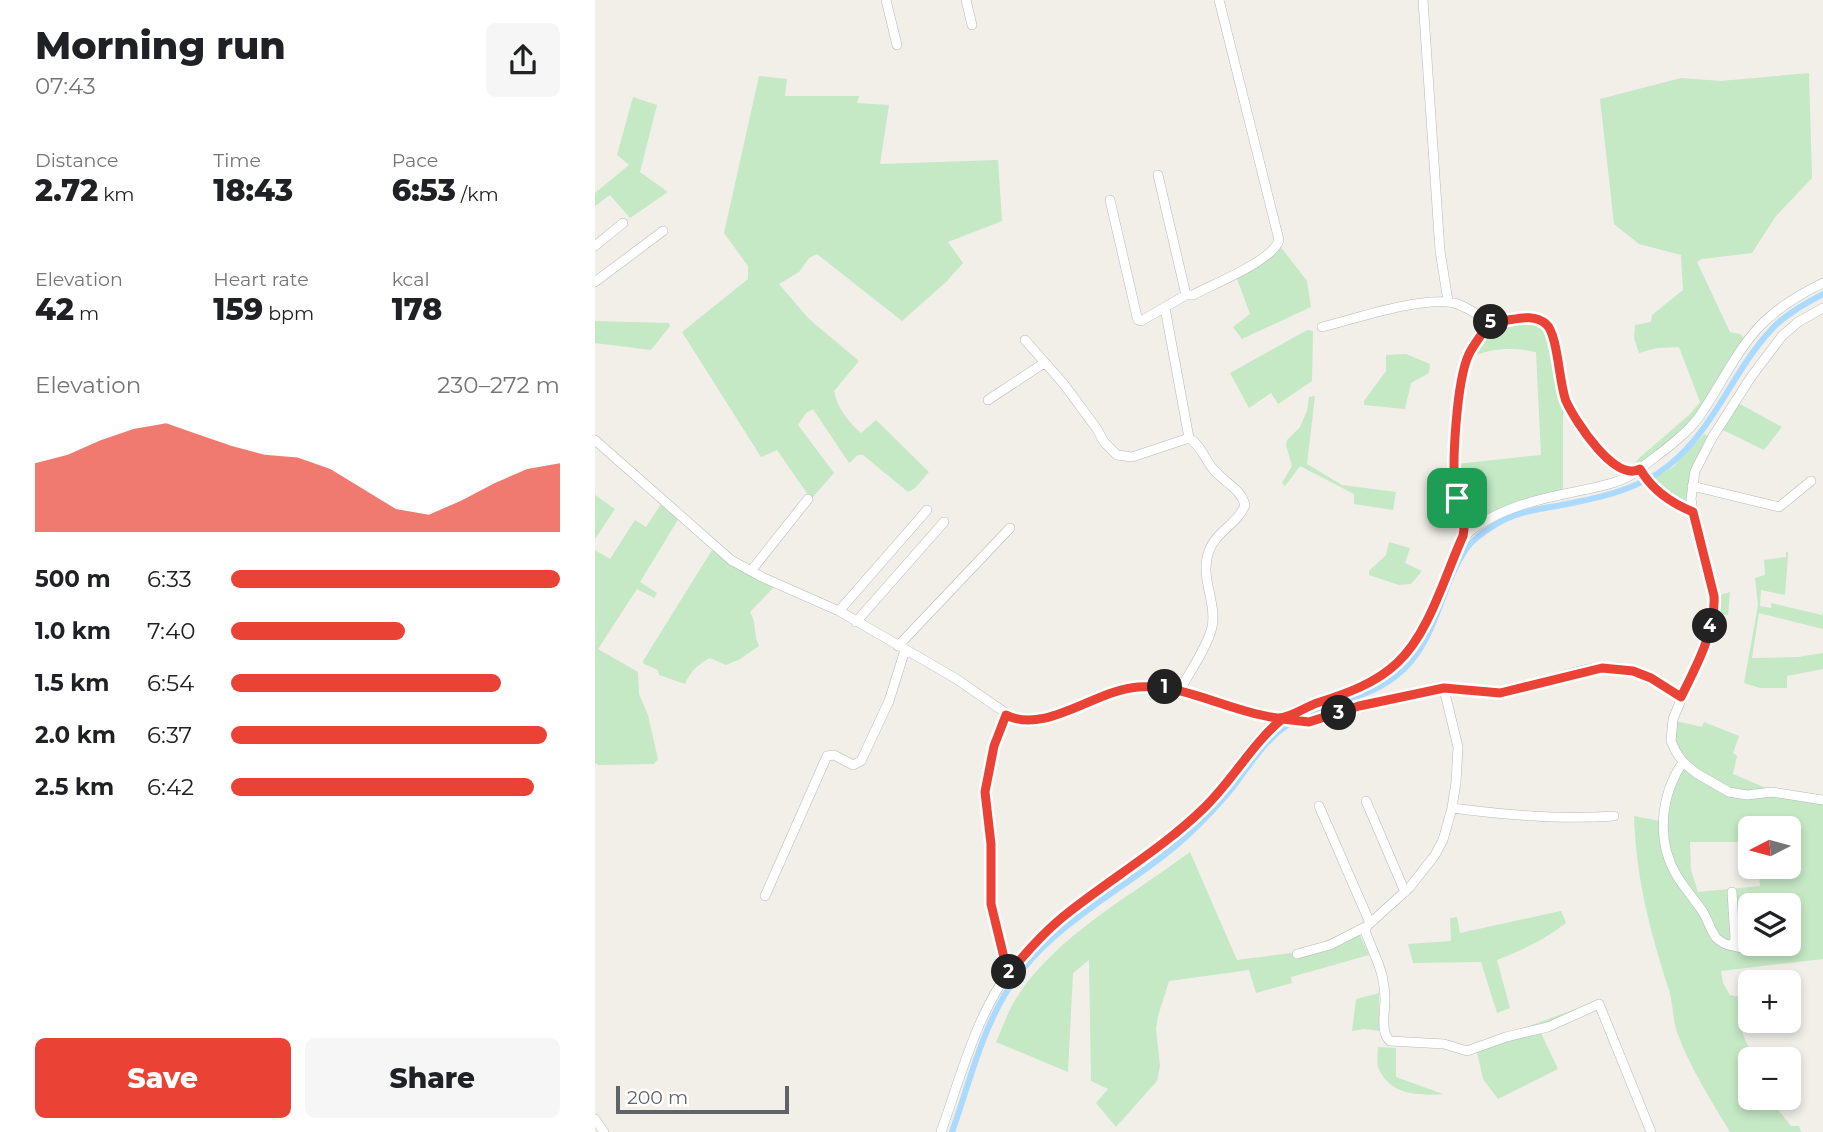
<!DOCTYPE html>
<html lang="en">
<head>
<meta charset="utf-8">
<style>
	:root { --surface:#fff; --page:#f6f6f6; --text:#202124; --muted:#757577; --accent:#ea4335 }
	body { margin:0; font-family:Montserrat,sans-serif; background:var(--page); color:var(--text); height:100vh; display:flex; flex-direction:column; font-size:26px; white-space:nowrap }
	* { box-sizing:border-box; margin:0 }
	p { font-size:23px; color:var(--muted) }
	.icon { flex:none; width:38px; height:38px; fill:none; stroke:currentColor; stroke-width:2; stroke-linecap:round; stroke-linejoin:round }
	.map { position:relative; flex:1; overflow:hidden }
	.sheet { display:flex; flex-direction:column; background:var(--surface); width:595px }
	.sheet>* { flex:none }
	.needle { width:46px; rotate:264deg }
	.tools { position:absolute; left:1143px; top:816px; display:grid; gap:14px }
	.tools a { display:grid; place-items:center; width:63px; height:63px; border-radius:10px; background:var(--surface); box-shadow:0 4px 10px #0003; font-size:35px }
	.scale { position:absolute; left:21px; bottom:18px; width:173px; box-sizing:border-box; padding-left:7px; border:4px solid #5f6368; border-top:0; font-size:19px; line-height:24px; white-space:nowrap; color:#5f6368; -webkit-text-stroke:5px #fff; paint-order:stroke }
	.pin { position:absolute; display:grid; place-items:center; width:60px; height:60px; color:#fff; margin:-30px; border-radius:14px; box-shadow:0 4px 10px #0006 }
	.km { position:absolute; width:35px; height:35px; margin:-18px; border-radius:50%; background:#222; color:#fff; font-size:19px; line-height:35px; text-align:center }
	.round { display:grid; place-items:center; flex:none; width:74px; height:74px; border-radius:10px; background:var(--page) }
	.headline { display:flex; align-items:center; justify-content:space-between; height:119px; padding:0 35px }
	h1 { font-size:38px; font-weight:800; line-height:52px }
	.metrics { display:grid; grid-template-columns:repeat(3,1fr); gap:10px; height:119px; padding:7px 35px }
	.metrics div { display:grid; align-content:center }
	.metrics b { font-size:30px; font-weight:800 }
	.metrics small { font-size:19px; font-weight:400 }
	.metrics p { font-size:19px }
	.chart { height:196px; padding:14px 35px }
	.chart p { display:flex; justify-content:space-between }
	.chart svg { width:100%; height:126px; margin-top:7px; fill:var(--accent); opacity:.7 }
	.cta { display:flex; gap:14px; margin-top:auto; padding:14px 35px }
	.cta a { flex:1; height:80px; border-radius:10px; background:var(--accent); color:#fff; font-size:28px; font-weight:800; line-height:80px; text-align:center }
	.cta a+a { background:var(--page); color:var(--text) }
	ul { padding:0 35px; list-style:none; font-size:23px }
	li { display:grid; grid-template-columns:112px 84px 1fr; align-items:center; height:52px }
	li i { height:18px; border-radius:9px; background:var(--accent) }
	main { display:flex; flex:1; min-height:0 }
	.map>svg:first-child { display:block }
</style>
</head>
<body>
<main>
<section class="sheet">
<div class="headline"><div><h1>Morning run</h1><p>07:43</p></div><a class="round"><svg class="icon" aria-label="share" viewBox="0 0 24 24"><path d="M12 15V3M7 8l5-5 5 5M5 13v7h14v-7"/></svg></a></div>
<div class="metrics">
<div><p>Distance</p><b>2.72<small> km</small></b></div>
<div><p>Time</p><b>18:43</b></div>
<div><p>Pace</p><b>6:53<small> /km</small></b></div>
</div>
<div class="metrics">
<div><p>Elevation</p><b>42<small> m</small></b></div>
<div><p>Heart rate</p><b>159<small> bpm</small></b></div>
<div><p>kcal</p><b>178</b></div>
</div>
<div class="chart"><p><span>Elevation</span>230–272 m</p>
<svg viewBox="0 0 160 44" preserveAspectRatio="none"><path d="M0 44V20L10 17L20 12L30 8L40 6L50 10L60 14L70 17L80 18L90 22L100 29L110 36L120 38L130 33L140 27L150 22L160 20V44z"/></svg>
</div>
<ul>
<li><b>500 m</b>6:33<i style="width:100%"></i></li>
<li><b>1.0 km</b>7:40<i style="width:53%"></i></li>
<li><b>1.5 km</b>6:54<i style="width:82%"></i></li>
<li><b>2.0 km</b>6:37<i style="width:96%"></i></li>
<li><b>2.5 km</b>6:42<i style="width:92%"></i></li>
</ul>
<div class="cta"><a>Save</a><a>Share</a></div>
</section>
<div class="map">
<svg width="1228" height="1132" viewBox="0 0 1228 1132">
	<rect width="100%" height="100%" fill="#f1efe8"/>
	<path fill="#c5e8c5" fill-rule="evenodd" d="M1214 73 1217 178 1181 216 1157 253 1107 259 1102 262 1135 332 1145 334 1150 339 1100 417 1088 431 1039 468 1043 459 1094 415 1105 402 1084 347 1062 348 1044 353 1039 338 1040 325 1056 322 1057 315 1088 290 1086 255 1044 244 1019 224 1005 99 1086 78 1126 81Z
		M164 76 192 79 190 96H264L262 103 294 105 285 164 403 160 407 221 353 242 368 263 351 282 307 321 222 254 214 258 204 272 184 284 214 319 264 361 239 391C242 407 253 422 266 433L281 420 334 472 320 488 313 492 268 455H263L254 463 218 409 211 413 203 425 239 473 216 499 182 450 166 457 87 332 153 279V266L129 233Z
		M38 97 62 105 45 172 73 192 35 218 15 195 0 206V193L34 165 22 155Z
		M685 246 712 281 716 307 647 339 638 327 655 314 641 276Z
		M0 321 74 323 75 326 56 350 0 343Z
		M928 322H940L951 331 972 409 968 414V490C928 499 907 505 871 526L863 491 861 464 946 455 941 352C919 347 896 348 876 357 893 331 897 327 928 322Z
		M712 330 718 331 717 381 683 404 676 393 654 408 635 373Z
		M811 354 835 364 834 373 816 383 810 409 769 405V401L791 371V355Z
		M720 396 712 464 747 485 801 492 798 510 759 504V494L705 466 690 486 687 483 697 466 691 445 692 440 705 427 712 411 714 397Z
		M1143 403 1187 427 1169 450 1126 429Z
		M1109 434 1114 437 1099 463 1093 502 1090 505 1055 481 1078 467Z
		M0 495 20 509 0 539Z
		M66 504 84 518 45 582 62 593 59 598 42 589 3 649 43 672 44 694 53 715 63 759 59 764 4 765 0 763V550L15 559 40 520 51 527Z
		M794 542 815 548 810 563 827 571 816 584 804 585 774 575V571L791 555Z
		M117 550 134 562 179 587 155 612C162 623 158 634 164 646L145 659 131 665 115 658C103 664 95 672 90 684L64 675 63 670 49 664 48 661Z
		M1191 552H1193V556L1190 595 1166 590 1165 606 1176 608V603L1227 615 1228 612V629L1164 613 1157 658 1203 657 1228 653V669L1192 676V688H1165L1149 683 1163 605 1160 578 1170 575 1169 560 1191 557Z
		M1135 592 1133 615H1121L1122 596Z
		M1081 721 1107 727 1109 722 1144 736 1138 753 1142 756 1138 774 1176 790 1228 803V959L1126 971 1128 983 1135 995 1146 997C1149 1007 1146 1011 1145 1020 1145 1034 1154 1046 1160 1059H1155V1097H1173L1196 1126H1204L1206 1132H1135C1116 1100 1095 1068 1082 1032 1078 1021 1078 1003 1074 990 1055 931 1041 878 1039 816L1065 821 1067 848 1079 864C1066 826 1077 791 1086 753L1080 742ZM1155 828H1194V866H1163L1165 886 1103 892 1096 870 1095 842H1155ZM1155 905H1194V943H1155Z
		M595 852 642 960 733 948 730 941 761 927 774 955 696 977 697 983 661 993 654 970 574 981 563 1016 561 1029 565 1066 562 1081 521 1127 501 1103 513 1089 496 1081 494 960 478 973 473 1072 401 1042C407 1029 412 1014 419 1002 457 938 536 896 595 852Z
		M966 911 971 923C949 940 927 950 902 960L915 1008 902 1013 886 962 818 963 813 944 856 941 855 918 862 917 865 933Z
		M784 993V1031L769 1029 757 1031 761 999Z
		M986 1007 987 1009 943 1027 963 1069 903 1099 888 1079 882 1052 926 1029Z
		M783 1047 801 1048V1077L848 1094C824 1096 795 1095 784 1069 781 1064 783 1053 783 1047Z"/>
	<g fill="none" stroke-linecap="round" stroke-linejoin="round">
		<path stroke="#aadaff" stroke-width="6" d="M357 1132C373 1087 385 1037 409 996 451 923 535 889 594 834 610 819 624 804 638 787 654 766 669 741 692 725 724 702 769 702 801 676 842 644 844 589 871 549 878 539 890 531 900 525 919 512 945 509 967 505 1003 498 1043 490 1073 466 1119 430 1137 372 1176 330 1189 315 1210 304 1228 294"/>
		<g stroke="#b5b8bc" stroke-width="10">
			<path id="minor" d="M291 0 302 45
				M371 0 377 25
				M828 0 845 251 853 301
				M515 200 542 317 543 320 546 321 591 295 563 175
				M0 246 28 223
				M0 282 68 231
				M591 295H598C618 284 678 261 684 240L624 0
				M570 308 594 438C606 445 610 460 619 470 629 482 646 489 650 505 643 524 621 531 614 551 604 577 622 601 617 627 613 646 594 673 585 690
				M1228 308 1203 322 1187 336 1156 377 1117 438 1100 471 1096 499 1098 512 1119 596V609L1109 645 1078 719 1076 741 1081 752 1088 762 1101 773 1134 792 1152 795 1177 792 1228 800
				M727 327C763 318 817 299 853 302 871 303 887 321 901 322 918 323 938 309 952 325 962 335 960 353 963 366 965 377 967 391 972 402 984 429 1009 468 1040 472
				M430 340 468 383 502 429 509 442 522 455 537 457 594 438
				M393 400 449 363
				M0 440 136 560 167 577 244 611 360 678 421 720 439 722 518 692 541 687 576 688 655 713 708 721 838 691C861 686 884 696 908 693 949 687 996 656 1039 671 1056 677 1070 689 1086 697
				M1045 469C1057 490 1076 503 1098 512
				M1097 486 1184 507 1216 481
				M868 536C870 517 860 501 858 483 856 459 864 374 874 354 880 342 889 333 894 321
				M156 571 213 499
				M244 611 332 510
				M261 622 349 522
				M303 646 415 528
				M411 715 399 746 390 792 396 844V904L413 974
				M1088 762C1065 796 1061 841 1082 876 1090 889 1100 900 1108 912 1118 929 1116 942 1138 946L1140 938 1137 892
				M771 801 810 892
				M724 806 775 923
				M857 808C910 815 965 820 1019 816
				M170 896 232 756 239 755 258 765 266 761 294 701 310 650
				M772 926 770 931C780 958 789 969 790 999 790 1012 785 1032 795 1041L849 1044 872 1051 911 1037 953 1027 1004 1004 1056 1132
				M1138 946 1158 951 1178 950
				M702 954 735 945 772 926 815 887 840 855 848 840 857 808 861 782 863 747 849 689
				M0 1119 9 1132
				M346 1132C365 1079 380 1019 413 973 465 903 548 867 609 808 636 781 653 743 685 720 721 694 770 696 804 661 827 638 838 605 850 577 857 560 863 539 879 528 908 508 940 500 974 493 999 487 1026 485 1046 468 1065 453 1089 437 1104 417 1124 388 1140 353 1164 327 1182 308 1205 294 1228 283"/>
		</g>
		<use href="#minor" stroke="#fff" stroke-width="9"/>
	</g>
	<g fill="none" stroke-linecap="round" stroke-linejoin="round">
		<g stroke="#fff" stroke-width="14">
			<path id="route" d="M862 498 869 529 868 536C850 575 834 634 802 663 780 684 750 694 722 703 710 707 694 719 682 718 634 712 592 684 543 687 500 690 451 735 411 715L399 746 390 792 396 844V904L413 974C430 954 448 933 469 916 515 879 567 849 609 808 638 780 656 745 687 719L714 722 764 706 849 688 905 693 1007 668 1038 671 1056 678 1086 697C1101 667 1121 630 1119 596L1098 512C1076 503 1057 490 1045 469 1020 483 980 421 971 401 964 384 963 334 951 324 935 310 913 324 894 321 889 333 880 342 874 354 862 379 855 471 862 498"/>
		</g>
		<use href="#route" stroke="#ea4335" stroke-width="9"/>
	</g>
</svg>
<div class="tools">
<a><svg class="needle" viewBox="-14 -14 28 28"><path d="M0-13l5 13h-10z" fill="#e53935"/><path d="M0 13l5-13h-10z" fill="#757577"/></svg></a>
<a><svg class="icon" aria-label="layers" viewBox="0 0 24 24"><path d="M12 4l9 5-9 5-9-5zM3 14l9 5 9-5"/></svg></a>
<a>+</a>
<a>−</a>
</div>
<div class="scale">200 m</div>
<div class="pin" style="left:862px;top:498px;background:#1e9e55"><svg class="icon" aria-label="arrive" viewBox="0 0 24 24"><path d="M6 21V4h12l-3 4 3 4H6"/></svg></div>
<b class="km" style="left:570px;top:687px">1</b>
<b class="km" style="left:414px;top:972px">2</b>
<b class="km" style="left:744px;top:713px">3</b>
<b class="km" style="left:1115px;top:626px">4</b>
<b class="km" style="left:896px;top:322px">5</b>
</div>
</main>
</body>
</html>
